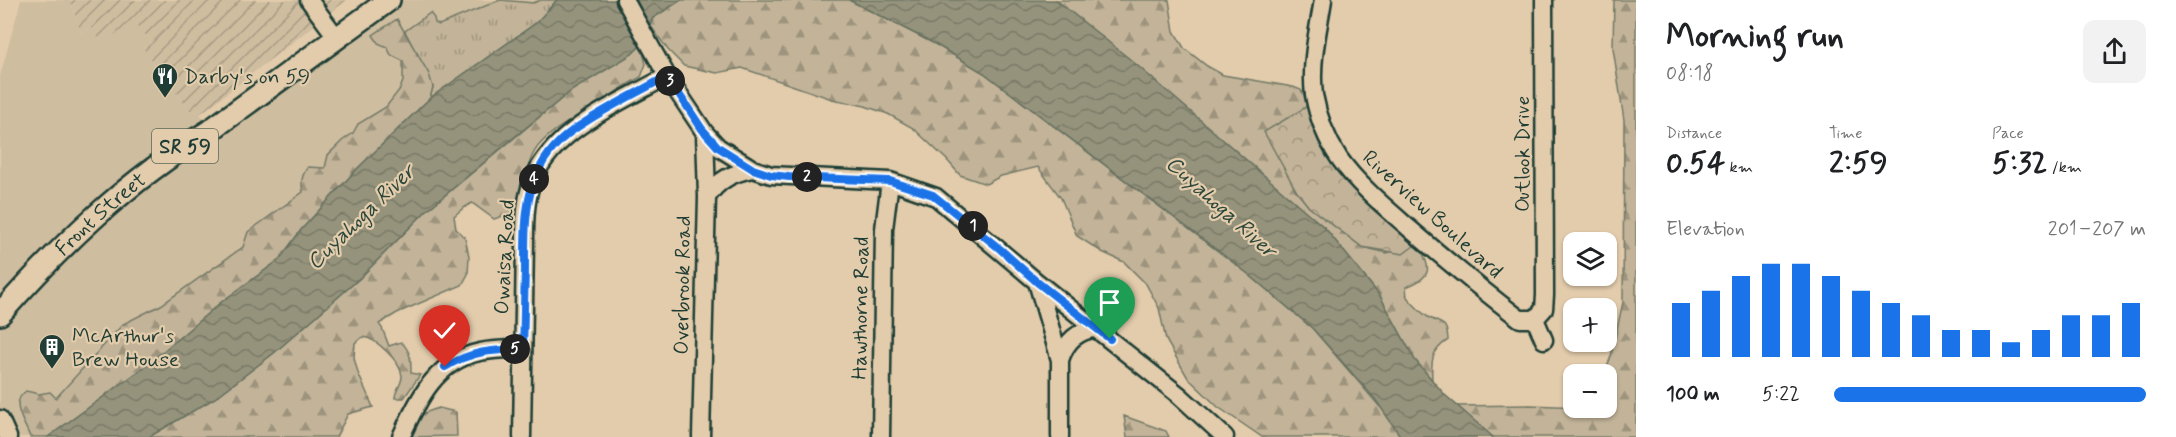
<!DOCTYPE html>
<html lang="en">
<head>
<meta charset="utf-8">
<style>
	:root { --surface:#fff; --page:#f2f2f2; --text:#202124; --muted:#757577; --accent:#1a73e8 }
	body { margin:0; font-family:Mynerve,sans-serif; background:var(--page); color:var(--text); height:100vh; display:flex; flex-direction:column; font-size:22px; white-space:nowrap }
	* { box-sizing:border-box; margin:0 }
	p { font-size:20px; color:var(--muted) }
	.icon { flex:none; width:33px; height:33px; fill:none; stroke:currentColor; stroke-width:2; stroke-linecap:round; stroke-linejoin:round }
	.map { position:relative; flex:1; overflow:hidden }
	.panel { display:flex; flex-direction:column; background:var(--surface); width:540px }
	.panel>* { flex:none }
	.buttons { position:absolute; left:1563px; top:232px; display:grid; gap:12px }
	.buttons a { display:grid; place-items:center; width:54px; height:54px; border-radius:12px; background:var(--surface); box-shadow:0 2px 4px #0004; font-size:30px }
	.pin { position:absolute; display:grid; place-items:center; width:51px; height:51px; color:#fff; margin:-62px -26px; border-radius:50% 50% 50% 0; rotate:-45deg; box-shadow:0 0 6px #0007 }
	.pin .icon { rotate:45deg }
	.km { position:absolute; width:30px; height:30px; margin:-15px; border-radius:50%; background:#222; color:#fff; font-size:16px; line-height:30px; text-align:center }
	.round { display:grid; place-items:center; flex:none; width:63px; height:63px; border-radius:12px; background:var(--page) }
	.headline { display:flex; align-items:center; justify-content:space-between; height:102px; padding:0 30px }
	h1 { font-size:33px; font-weight:700; line-height:45px }
	.figures { display:grid; grid-template-columns:repeat(3,1fr); gap:9px; height:102px; padding:6px 30px }
	.figures div { display:grid; align-content:center }
	.figures b { font-size:30px; font-weight:700 }
	.figures small { font-size:16px; font-weight:400 }
	.figures p { font-size:16px }
	.chart { height:168px; padding:12px 30px }
	.chart p { display:flex; justify-content:space-between }
	.chart svg { width:100%; height:108px; margin-top:6px; stroke:var(--accent); stroke-width:6 }
	ul { padding:0 30px; list-style:none; font-size:20px }
	li { display:grid; grid-template-columns:96px 72px 1fr; align-items:center; height:45px }
	li i { height:15px; border-radius:8px; background:var(--accent) }
	main { display:flex; flex:1; min-height:0 }
	.map>svg:first-child { display:block }
</style>
</head>
<body>
<main>
<div class="map">
<svg width="1636" height="437" viewBox="0 0 1636 437">
	<defs>
		<pattern id="industrial-furrows" width="10" height="10" patternUnits="userSpaceOnUse" patternTransform="scale(1.5)"><rect width="10" height="10" fill="#cfbda0"/><path d="M-1 1l2-2M0 10L10 0M9 11l2-2" fill="none" stroke="#a79b83"/></pattern>
		<pattern id="grass-tufts" width="24" height="20" patternUnits="userSpaceOnUse" patternTransform="scale(1.5)"><rect width="24" height="20" fill="#c3b499"/><path d="M3 7l-1-3M5 7V3M7 7l1-3M15 17l-1-3M17 17v-4M19 17l1-3" fill="none" stroke="#9e947e"/></pattern>
		<pattern id="forest-firs" width="22" height="20" patternUnits="userSpaceOnUse" patternTransform="scale(1.5)"><rect width="22" height="20" fill="#c3b499"/><path d="M5 1l3.5 6h-7zM16 11l3.5 6h-7z" fill="#9e947e"/></pattern>
		<pattern id="park-crowns" width="20" height="18" patternUnits="userSpaceOnUse" patternTransform="scale(1.5)"><rect width="20" height="18" fill="#c3b499"/><path d="M2 6a3 3 0 1 1 6 0M12 15a3 3 0 1 1 6 0" fill="none" stroke="#9e947e"/></pattern>
		<pattern id="water-waves" width="16" height="10" patternUnits="userSpaceOnUse" patternTransform="scale(1.5)"><rect width="16" height="10" fill="#95937c"/><path d="M0 5q4-4 8 0t8 0" fill="none" stroke="#797966"/></pattern>
	</defs>
	<rect width="100%" height="100%" fill="#e3ccac"/>
	<filter id="ink" filterUnits="userSpaceOnUse"><feTurbulence type="fractalNoise" baseFrequency=".0167" numOctaves="2"/><feDisplacementMap in="SourceGraphic" scale="12" xChannelSelector="R" yChannelSelector="G"/><feConvolveMatrix kernelMatrix="1 2 1 2 8 2 1 2 1" color-interpolation-filters="sRGB"/></filter>
	<g filter="url(#ink)">
		<path fill="#cfbda0" d="M21 0H70L81 33 91 28 136 24 152 43 144 48 188 109 200 114 214 128 389 0H557L461 77 430 98 48 437H8L0 419V76Z"/>
		<path fill="url(#industrial-furrows)" d="M70 0H347L200 114 188 109 143 48 152 43 136 24 101 41 91 28 81 33Z"/>
		<path fill="url(#grass-tufts)" stroke="#717866" stroke-width="1.5" d="M500 0 533 3 541 0H557L536 23 430 98 433 87 405 31 430 13 434 18 435 23 439 25Z"/>
		<path fill="url(#forest-firs)" stroke="#717866" stroke-width="1.5" d="M681 0H849L935 44 984 73 1247 273 1312 328 1380 407 1530 405 1606 408V375H1604L1611 356 1623 302 1624 120 1613 48 1614 0H1636V437H1262L1218 407 1188 378 1166 340 1159 308 1146 284 1124 262 1102 252 1077 236 1061 198 1038 167 1001 176 986 184 960 175 947 160 913 128 888 114 865 106 832 99 742 68 717 73 684 66 668 50 650 25 653 18Z
			M1056 0H1169L1174 31 1184 48 1207 66 1223 75 1293 87 1301 90 1308 101 1292 158V183L1297 192 1309 207 1362 247 1387 253 1418 243C1430 268 1435 276 1406 287L1407 297C1413 304 1420 312 1428 317 1442 325 1447 321 1448 340 1431 351 1431 361 1432 380L1415 360 1380 296 1325 228Z
			M397 19 429 74 433 87 430 98 356 170 301 230 279 260 220 303 146 366 48 437H30C24 421 9 403 26 391L39 394 50 392 56 398 123 324 161 305 243 247 248 232 303 192C301 182 301 176 308 167L325 168 328 155 342 141 353 133 358 124 386 107 400 89 403 81V61L391 55 387 47 378 43 373 35Z
			M641 45 646 64 641 77C633 81 625 86 617 91 611 95 606 101 599 105 579 116 557 126 541 143 513 173 544 205 494 219L472 203 462 209 454 216 456 229 465 238 469 256 468 274 462 285 397 313 379 324 382 328 389 346 401 342C411 351 411 360 411 373L420 375 404 398H395C395 390 402 385 402 376 401 362 376 338 363 337L355 343 354 358 358 373 373 407 348 414 336 437H149L215 398 274 353 360 278 426 211 571 91 632 54Z
			M439 408 456 412 457 436 406 437C414 419 420 413 439 408Z
			M1124 416 1166 431 1169 437H1127Z"/>
		<path fill="url(#park-crowns)" stroke="#717866" stroke-width="1.5" d="M1311 104 1319 132 1418 243 1403 254 1362 247 1309 207 1297 192 1264 132Z"/>
		<path fill="url(#water-waves)" stroke="#66715f" stroke-width="1.5" d="M557 0H681L653 18 641 45 632 54 571 91 512 139 426 211 360 278 274 353 215 398 149 437H48L146 366 220 303 279 260 301 230 356 170 430 98 536 23Z
			M849 0H1056L1131 60 1325 228 1380 296 1415 360 1445 395 1493 437H1401L1375 399 1312 328 1247 273 984 73 935 44Z"/>
		<g fill="none" stroke-linecap="round" stroke-linejoin="round">
			<g stroke="#1f3d34" stroke-width="21">
				<path id="minor" d="M309 0 337 38
					M625 0 667 76 705 133 718 147 753 169 771 175 890 181 936 197 1037 282 1179 395 1225 437
					M1323 0C1318 31 1310 63 1314 95 1318 117 1327 140 1339 158 1358 185 1386 208 1410 229 1446 260 1482 290 1520 319H1535L1544 309 1545 295 1544 0
					M707 197C719 179 733 173 753 169
					M1037 282 1060 360V437
					M1535 319 1544 340
					M1060 360C1066 341 1077 331 1097 328
					M0 419 8 437
					M401 437C418 399 436 361 480 352 494 349 509 349 523 349
					M522 437 525 243C525 224 525 205 530 188 548 130 619 104 667 76
					M701 437 707 197 705 133
					M881 437 884 229 890 181"/>
			</g>
			<g stroke="#1f3d34" stroke-width="26">
				<g id="major">
					<path id="s1" d="M0 314C61 245 128 180 208 132L389 0"/>
				</g>
			</g>
			<use href="#minor" stroke="#e3ccac" stroke-width="16"/>
			<use href="#major" stroke="#e3ccac" stroke-width="21"/>
		</g>
	</g>
	<g fill="none" stroke-linecap="round" stroke-linejoin="round" filter="url(#ink)">
		<g stroke="#fff" stroke-width="12">
			<path id="route" d="M445 367C472 351 491 350 523 349 524 323 524 297 525 271 525 218 523 170 568 134 595 113 636 94 667 76L702 129 718 147 753 169 771 175 789 177 890 181 933 195 1000 249 1037 282 1110 339"/>
		</g>
		<use href="#route" stroke="#1a73e8" stroke-width="8"/>
	</g>
	<defs>
		<g id="restaurant-pin" transform="scale(1.35)"><path d="M0 17L-7.5 6A9.5 9.5 0 1 1 7.5 6Z" fill="#1f3d34" stroke="#e3ccac"/><path d="M-5-6h1v4h1v-4h1v4h1v-4h1v5L-1.5 .5V6h-2V.5L-5-1ZM5-6V6H3V1.5H1.5Q1.5-4 5-6Z" fill="#fff"/></g>
		<g id="building-pin" transform="scale(1.35)"><path d="M0 17L-7.5 6A9.5 9.5 0 1 1 7.5 6Z" fill="#1f3d34" stroke="#e3ccac"/><path d="M-4-6H4V6H1V3H-1V6H-4ZM-2.5-4.3h1.7v1.8h-1.7ZM.8-4.3h1.7v1.8H.8ZM-2.5-1h1.7V.8h-1.7ZM.8-1h1.7V.8H.8Z" fill="#fff"/></g>
	</defs>
	<g fill-rule="evenodd">
		<use href="#restaurant-pin" x="165" y="76"/>
		<use href="#building-pin" x="52" y="347"/>
	</g>
	<g text-anchor="middle" stroke-width="4.5" stroke-linejoin="round" paint-order="stroke">
		<rect fill="#e3ccac" stroke="#5a6858" stroke-width="1.5" x="152" y="129" width="66" height="34" rx="4.5"/>
		<g font-size="20" font-weight="bold" fill="#1f3d34">
			<text x="185" y="153">SR 59</text>
		</g>
		<g font-size="21" fill="#1f3d34" stroke="#e3ccac" text-anchor="start">
			<text x="184" y="83">Darby's on 59</text>
			<text x="72" y="342">McArthur's<tspan x="72" dy="24">Brew House</tspan></text>
		</g>
		<g font-size="21" fill="#1f3d34" stroke="#e3ccac">
			<text transform="translate(1522 154) rotate(-90)" y="7">Outlook Drive</text>
			<text transform="translate(1433 214) rotate(42)" y="7">Riverview Boulevard</text>
			<text dy="7" stroke="none"><textPath href="#s1" startOffset="142">Front Street</textPath></text>
			<text transform="translate(504 257) rotate(-87)" y="7">Owaisa Road</text>
			<text transform="translate(682 285) rotate(-89)" y="7">Overbrook Road</text>
			<text transform="translate(860 308) rotate(-89)" y="7">Hawthorne Road</text>
		</g>
		<g font-size="22" font-style="italic" fill="#2b463b" stroke="#e3ccac">
			<text transform="translate(1222 206) rotate(42)" y="8">Cuyahoga River</text>
			<text transform="translate(360 216) rotate(-44)" y="8">Cuyahoga River</text>
		</g>
	</g>
</svg>
<div class="buttons">
<a><svg class="icon" aria-label="layers" viewBox="0 0 24 24"><path d="M12 4l9 5-9 5-9-5zM3 14l9 5 9-5"/></svg></a>
<a>+</a>
<a>−</a>
</div>
<div class="pin" style="left:1110px;top:339px;background:#1e9e55"><svg class="icon" aria-label="arrive" viewBox="0 0 24 24"><path d="M6 21V4h12l-3 4 3 4H6"/></svg></div>
<div class="pin" style="left:445px;top:367px;background:#d93025"><svg class="icon" aria-label="check" viewBox="0 0 24 24"><path d="M5 12l5 5 9-10"/></svg></div>
<b class="km" style="left:973px;top:226px">1</b>
<b class="km" style="left:807px;top:177px">2</b>
<b class="km" style="left:670px;top:81px">3</b>
<b class="km" style="left:534px;top:179px">4</b>
<b class="km" style="left:515px;top:349px">5</b>
</div>
<section class="panel">
<div class="headline"><div><h1>Morning run</h1><p>08:18</p></div><a class="round"><svg class="icon" aria-label="share" viewBox="0 0 24 24"><path d="M12 15V3M7 8l5-5 5 5M5 13v7h14v-7"/></svg></a></div>
<div class="figures">
<div><p>Distance</p><b>0.54<small> km</small></b></div>
<div><p>Time</p><b>2:59</b></div>
<div><p>Pace</p><b>5:32<small> /km</small></b></div>
</div>
<div class="chart"><p><span>Elevation</span>201–207 m</p>
<svg viewBox="0 0 160 44" preserveAspectRatio="none"><path d="M5 44V22M15 44V17M25 44V11M35 44V6M45 44V6M55 44V11M65 44V17M75 44V22M85 44V27M95 44V33M105 44V33M115 44V38M125 44V33M135 44V27M145 44V27M155 44V22"/></svg>
</div>
<ul>
<li><b>100 m</b>5:22<i style="width:100%"></i></li>
</ul>
</section>
</main>
</body>
</html>
